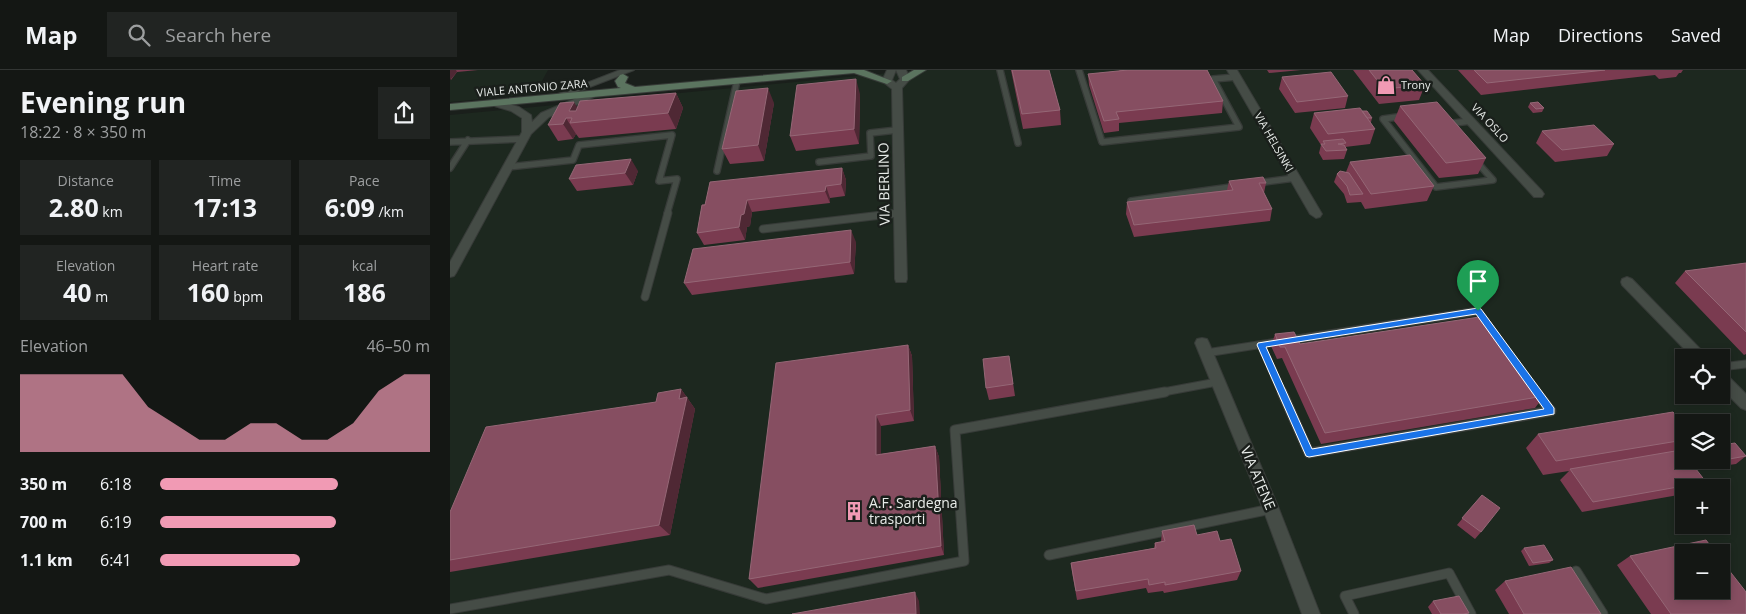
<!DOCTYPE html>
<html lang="en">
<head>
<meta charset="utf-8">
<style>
	:root { --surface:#141714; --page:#212422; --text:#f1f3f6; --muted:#9d9fa0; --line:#333634; --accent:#f19ab4 }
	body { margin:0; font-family:"Open Sans",sans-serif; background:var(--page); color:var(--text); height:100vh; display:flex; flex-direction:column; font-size:19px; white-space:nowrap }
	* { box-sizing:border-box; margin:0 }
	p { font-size:16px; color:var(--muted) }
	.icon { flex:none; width:28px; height:28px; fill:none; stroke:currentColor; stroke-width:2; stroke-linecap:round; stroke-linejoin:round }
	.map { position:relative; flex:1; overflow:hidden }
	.details { display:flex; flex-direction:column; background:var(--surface); width:450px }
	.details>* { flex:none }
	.buttons { position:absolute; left:1225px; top:279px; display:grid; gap:10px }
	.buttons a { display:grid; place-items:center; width:55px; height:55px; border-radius:0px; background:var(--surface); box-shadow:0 2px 8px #0003,0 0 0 1px var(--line); font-size:25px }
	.pin { position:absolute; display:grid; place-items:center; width:42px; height:42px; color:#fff; margin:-51px -21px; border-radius:50% 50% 50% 0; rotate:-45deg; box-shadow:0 0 5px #0007 }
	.pin .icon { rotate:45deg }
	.round { display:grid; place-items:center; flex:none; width:52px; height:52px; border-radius:0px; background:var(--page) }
	.summary { display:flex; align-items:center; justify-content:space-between; height:85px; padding:0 20px }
	h1 { font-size:28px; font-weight:700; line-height:38px }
	.metrics { display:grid; grid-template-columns:repeat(3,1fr); gap:8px; height:85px; padding:5px 20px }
	.metrics div { display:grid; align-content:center; border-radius:0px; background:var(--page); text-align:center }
	.metrics b { font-size:25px; font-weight:700 }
	.metrics small { font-size:14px; font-weight:400 }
	.metrics p { font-size:14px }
	.chart { height:140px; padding:10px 20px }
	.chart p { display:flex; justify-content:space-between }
	.chart svg { width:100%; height:90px; margin-top:5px; fill:var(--accent); opacity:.7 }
	ul { padding:0 20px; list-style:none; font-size:16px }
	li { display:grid; grid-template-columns:80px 60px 1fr; align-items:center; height:38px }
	li i { height:12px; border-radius:6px; background:var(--accent) }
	header { display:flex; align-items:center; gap:30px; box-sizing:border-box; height:70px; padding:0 25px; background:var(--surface); border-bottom:1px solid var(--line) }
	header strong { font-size:24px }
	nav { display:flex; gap:28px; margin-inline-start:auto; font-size:18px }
	.search { width:350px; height:45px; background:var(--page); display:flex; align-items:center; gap:12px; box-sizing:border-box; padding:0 18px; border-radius:0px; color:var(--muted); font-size:19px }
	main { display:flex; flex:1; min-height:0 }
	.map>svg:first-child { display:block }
</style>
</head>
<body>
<header>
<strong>Map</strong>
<div class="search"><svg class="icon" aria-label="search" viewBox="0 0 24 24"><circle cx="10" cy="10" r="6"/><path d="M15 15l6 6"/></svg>Search here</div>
<nav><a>Map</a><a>Directions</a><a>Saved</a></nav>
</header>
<main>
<section class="details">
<div class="summary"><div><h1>Evening run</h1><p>18:22 · 8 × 350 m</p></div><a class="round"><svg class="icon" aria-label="share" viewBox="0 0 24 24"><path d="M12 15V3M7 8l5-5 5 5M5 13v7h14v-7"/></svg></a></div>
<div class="metrics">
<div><p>Distance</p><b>2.80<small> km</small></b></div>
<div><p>Time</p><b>17:13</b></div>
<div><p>Pace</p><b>6:09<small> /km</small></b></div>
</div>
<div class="metrics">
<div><p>Elevation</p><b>40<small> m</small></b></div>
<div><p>Heart rate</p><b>160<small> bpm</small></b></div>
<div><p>kcal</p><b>186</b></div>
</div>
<div class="chart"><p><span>Elevation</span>46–50 m</p>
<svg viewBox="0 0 160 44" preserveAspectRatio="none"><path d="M0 44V6L10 6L20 6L30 6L40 6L50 22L60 30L70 38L80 38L90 30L100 30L110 38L120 38L130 30L140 14L150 6L160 6V44z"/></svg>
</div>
<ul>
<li><b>350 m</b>6:18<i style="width:66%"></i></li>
<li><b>700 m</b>6:19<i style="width:65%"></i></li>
<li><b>1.1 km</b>6:41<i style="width:52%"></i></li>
</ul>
</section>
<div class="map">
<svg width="1296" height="544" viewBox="0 0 1296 544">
	<rect width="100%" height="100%" fill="#1a1f1b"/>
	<path fill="#1d281f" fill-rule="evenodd" d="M0 0H98L85 24 0 32Z
		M470 0H1296V544H0V45ZM1234 288H1271V325H1234ZM1234 352H1271V390H1234ZM1234 418H1271V455H1234ZM1234 482H1271V520H1234Z"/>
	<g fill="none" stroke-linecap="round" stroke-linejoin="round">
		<g stroke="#373b38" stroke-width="8">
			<path id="service-far2" d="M550 0 568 73
				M629 0 652 72 789 57 763 9 786 7
				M954 46 933 49 986 117 1043 110 1026 91
				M995 54 1021 51
				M0 72 73 69
				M369 92 421 86 420 63 447 60
				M58 97 123 90 129 75 222 65 209 111 227 109 217 144
				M0 98 18 70
				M267 101 287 11
				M807 113 845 108
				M681 131 788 116
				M438 144 449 143"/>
		</g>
		<g stroke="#373b38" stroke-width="9">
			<path id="service-far1" d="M313 159 449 143
				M195 227 218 143
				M811 275 832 323
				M756 283 1028 241 1038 255
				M1271 297 1296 294
				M1086 321 1087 323
				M708 323 767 312"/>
		</g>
		<g stroke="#373b38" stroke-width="11">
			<path id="service" d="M832 322 859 383 1101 341 1086 322
				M599 485 821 439
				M1126 501 1153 544
				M0 539 219 500 316 529 514 491 505 360 715 322
				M904 544 895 526 999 503 1021 544"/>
		</g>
		<g stroke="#373b38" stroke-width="2">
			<path id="minor" d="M437 0H456L460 9 452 18 457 209 456 212H446L445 209 442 19 432 11ZM446 0 450 9 446 13 442 10Z
				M777 0H787L872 144 870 147 866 148 860 144Z
				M968 0H978L1092 121 1094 124 1092 127H1084Z
				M141 22 146 25 144 27 99 47 81 64 6 203 4 206 0 207V192L72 62V48L61 41 41 35V31L45 30 69 37 81 45 82 52 91 43Z
				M1177 207 1182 209 1259 288H1243L1172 215 1171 212 1172 209Z
				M752 268 757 269 759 273 829 439 870 544H852L813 439 745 273 747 269Z
				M1271 302 1276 304 1296 324V340L1291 338 1271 318Z"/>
		</g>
		<g stroke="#373b38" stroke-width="2">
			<path id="tertiary" d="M170 0H184L106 30H100L98 28Z"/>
		</g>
		<g stroke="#373b38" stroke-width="2">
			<path id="secondary" d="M374 0H414L442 11 437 14 404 3 0 40V34L171 18 168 17 165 11 170 5 173 4 178 7 175 13 185 17Z
				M464 0H476L458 11H452V7Z"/>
		</g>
		<use href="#service-far2" stroke="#454c46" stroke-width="5.5"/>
		<use href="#service-far1" stroke="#454c46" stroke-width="7"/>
		<use href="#service" stroke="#454c46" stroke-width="9"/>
		<use href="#minor" fill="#454c46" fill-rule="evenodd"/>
		<use href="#tertiary" fill="#454c46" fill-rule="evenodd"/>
		<use href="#secondary" fill="#5b745f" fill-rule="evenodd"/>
	</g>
	<path fill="#7a3b50" d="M0 0H28L7 2 1 10Z
		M561 0H599L610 40 611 55 573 59Z
		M669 0H757L773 31 772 43 669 53V61L654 63 639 15 638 4 670 1Z
		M817 0H851L819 3Z
		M903 0H962L975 15 969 30 929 34Z
		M1008 0H1233L1231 3H1229L1226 7 1209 9 1205 5 1031 25Z
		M832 7 898 26 895 38 845 43 829 19Z
		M226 23 233 38 226 59 129 68 126 64 123 69 108 71 98 55 127 37Z
		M410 24 409 74 346 81 340 66Z
		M324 33 314 91 280 94 272 79Z
		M1080 33 1094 38 1092 42 1083 43 1078 37Z
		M950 36 1036 88 1028 104 989 108 944 51Z
		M912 41 922 48 921 52H920L925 59 920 74 895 77 897 80 894 89 873 90 869 83 871 75 860 58 864 43Z
		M1092 61 1164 74 1157 86 1105 92 1086 73Z
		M900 92 984 116 977 131 915 139 911 132 897 133 894 124 884 112 887 104 896 102Z
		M392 98 396 110 395 126 380 128V133L302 142 300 156 297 157 295 170 254 175 247 163 252 135Z
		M188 101 183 115 127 121 119 109Z
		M779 111 816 113 814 123 822 139 820 151 684 167 676 144 677 132 777 120Z
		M406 172 404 204 242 225 234 213Z
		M1296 193V284L1294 285 1225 213 1235 201Z
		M825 264 850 274 1094 326 1085 338 871 374 832 288 827 289 821 276Z
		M458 275 462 286 464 351 431 356V384L485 376 489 387 494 485 308 518 299 509Z
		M559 286 565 326 539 330 536 318Z
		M231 319 245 339 220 465 0 502V442L206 332Z
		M1234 355V377L1230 381 1256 412 1249 418H1234V424L1132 442 1110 410 1119 401 1093 405 1076 378 1088 364Z
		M1271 375 1296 386 1286 394 1264 397 1259 390H1271Z
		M1032 425 1031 462 1025 469 1007 455Z
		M712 461 747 465 770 471 791 501 787 510 714 523 713 521 698 523 696 518 627 530 622 502 621 493 704 478 705 473 711 472Z
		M1074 478 1103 490 1099 493 1079 496 1071 481Z
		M1180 486 1296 544H1201L1167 495Z
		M1055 511 1151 544H1059L1045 520Z
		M983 531 1019 544H982L978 537Z"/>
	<path fill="#4f2834" d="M0 0H6L7 2 0 10Z
		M406 9 410 24 409 74 404 59Z
		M318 18 324 33 314 91 308 75Z
		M226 23 233 38 226 59 218 43Z
		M124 32 133 47 119 41Z
		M116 48 126 64 123 69 113 54Z
		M181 89 188 101 183 115 175 103Z
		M392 98 396 110 395 126 391 114Z
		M376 116 380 128V133L375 121Z
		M297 130 302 142 300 156 297 157 295 170 289 157 291 145Z
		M401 160 406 172 404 204 400 192Z
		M458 275 462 286 464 351 460 340Z
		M231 319 245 339 220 465 209 455Z
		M426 345 431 356V396L426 385Z
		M485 376 489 387 494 485 491 476Z
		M465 522 469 531 470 544H466Z"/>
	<path fill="#864e61" stroke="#956776" d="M562 0H599L610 40 572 44Z
		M678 0H757L773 31 666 42 669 49 654 51 638 4Z
		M919 0H962L975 15 934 19Z
		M1024 0H1155L1037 13Z
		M881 2 898 26 847 32 832 7Z
		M406 9 404 59 340 66 347 15Z
		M318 18 308 75 272 79 286 21Z
		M226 23 218 43 120 53 122 48H116L113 54 98 55 110 33 124 32 119 41H126L130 31Z
		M987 32 1036 88 996 93 950 36Z
		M1088 32 1094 38 1086 39 1080 33Z
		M910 38 925 59 878 64 864 43Z
		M912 41H917L922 48H917Z
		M1144 55 1164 74 1112 80 1092 61Z
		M893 69 896 73 888 74 894 75 897 80 876 81 871 74H875L873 71Z
		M960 85 984 116 921 124 900 92Z
		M181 89 175 103 119 109 126 95Z
		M392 98 391 114 376 116 375 121 297 130 294 144 291 145 289 157 247 163 252 135H255L260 112Z
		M890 101 899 103 913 124 900 125 897 116 887 104Z
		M813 107 816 113H809L822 139 684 155 677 132 783 120 779 111Z
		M401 160 400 192 234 213 243 179Z
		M1296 193V262L1235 201Z
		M1036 246 1094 326 875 363 835 277H830L825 264 844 262 850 274Z
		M458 275 460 340 426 345V385L485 376 491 476 299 509 326 293Z
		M559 286 563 314 536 318 533 289Z
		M231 319 229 329 237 327 209 455 0 490V442L36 357 206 332 208 323Z
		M1223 342 1234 355V370L1106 391 1088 364Z
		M1285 373 1296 386 1274 390 1271 387V375Z
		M1231 380 1234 384V390H1239L1256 412 1143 432 1120 399Z
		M1032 425 1050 438 1031 462 1012 448Z
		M744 455 747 465 767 461 770 471 781 469 791 501 715 515V512L699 515 698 509 626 521 621 493 706 478 705 473 715 471 712 461Z
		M1256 470 1265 482H1234V520H1271V490L1296 522V544H1221L1180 486Z
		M1094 475 1103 490 1083 493 1074 478Z
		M1121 497 1151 544H1074L1055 511Z
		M465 522 466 544H342Z
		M1009 526 1019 543 1013 544H991L983 531Z"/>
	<path fill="#1a73e8" stroke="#fff" fill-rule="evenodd" d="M1028 238 1031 239 1104 338V344L859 387 856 386 807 275 808 273ZM1026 244 1094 339 862 379 816 277Z"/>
	<defs>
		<g id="shop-bare" transform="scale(1.5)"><path d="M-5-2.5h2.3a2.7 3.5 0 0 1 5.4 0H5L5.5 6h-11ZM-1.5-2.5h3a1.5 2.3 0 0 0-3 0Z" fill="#f19ab4" stroke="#1a1f1b" stroke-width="2.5" paint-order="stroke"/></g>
		<g id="building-bare" transform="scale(1.5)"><path d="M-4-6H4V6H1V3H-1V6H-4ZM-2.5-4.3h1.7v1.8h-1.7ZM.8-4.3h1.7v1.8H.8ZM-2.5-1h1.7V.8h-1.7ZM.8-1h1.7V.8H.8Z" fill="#f19ab4" stroke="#1a1f1b" stroke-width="2.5" paint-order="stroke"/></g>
	</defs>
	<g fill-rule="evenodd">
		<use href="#shop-bare" x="936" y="15"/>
		<use href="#building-bare" x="404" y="441"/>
	</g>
	<g text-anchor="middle" stroke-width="5" stroke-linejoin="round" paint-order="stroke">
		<g font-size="11" fill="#e8ece9" stroke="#1a1f1b" text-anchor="start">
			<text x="951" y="19">Trony</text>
		</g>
		<g font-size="11" fill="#e8ece9" stroke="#1a1f1b">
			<text transform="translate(82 18) rotate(-5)" y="4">VIALE ANTONIO ZARA</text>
			<text transform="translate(1040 53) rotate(47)" y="4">VIA OSLO</text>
			<text transform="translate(824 72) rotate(60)" y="4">VIA HELSINKI</text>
		</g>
		<g font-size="14" fill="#e8ece9" stroke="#1a1f1b">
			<text transform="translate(434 114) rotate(-91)" y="5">VIA BERLINO</text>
			<text transform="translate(808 408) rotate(67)" y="5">VIA ATENE</text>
		</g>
		<g font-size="14" fill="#e8ece9" stroke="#1a1f1b" text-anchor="start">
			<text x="419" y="438">A.F. Sardegna<tspan x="419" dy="16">trasporti</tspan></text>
		</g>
	</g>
</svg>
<div class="buttons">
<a><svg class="icon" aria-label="locate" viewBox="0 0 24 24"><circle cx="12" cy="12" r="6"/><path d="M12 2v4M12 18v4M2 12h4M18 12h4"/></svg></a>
<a><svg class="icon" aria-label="layers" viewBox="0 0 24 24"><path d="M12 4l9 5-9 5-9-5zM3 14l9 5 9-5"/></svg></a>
<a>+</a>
<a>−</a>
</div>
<div class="pin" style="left:1028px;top:241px;background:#1e9e55"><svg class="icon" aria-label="arrive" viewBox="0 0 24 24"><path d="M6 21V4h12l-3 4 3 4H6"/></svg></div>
</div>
</main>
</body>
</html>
